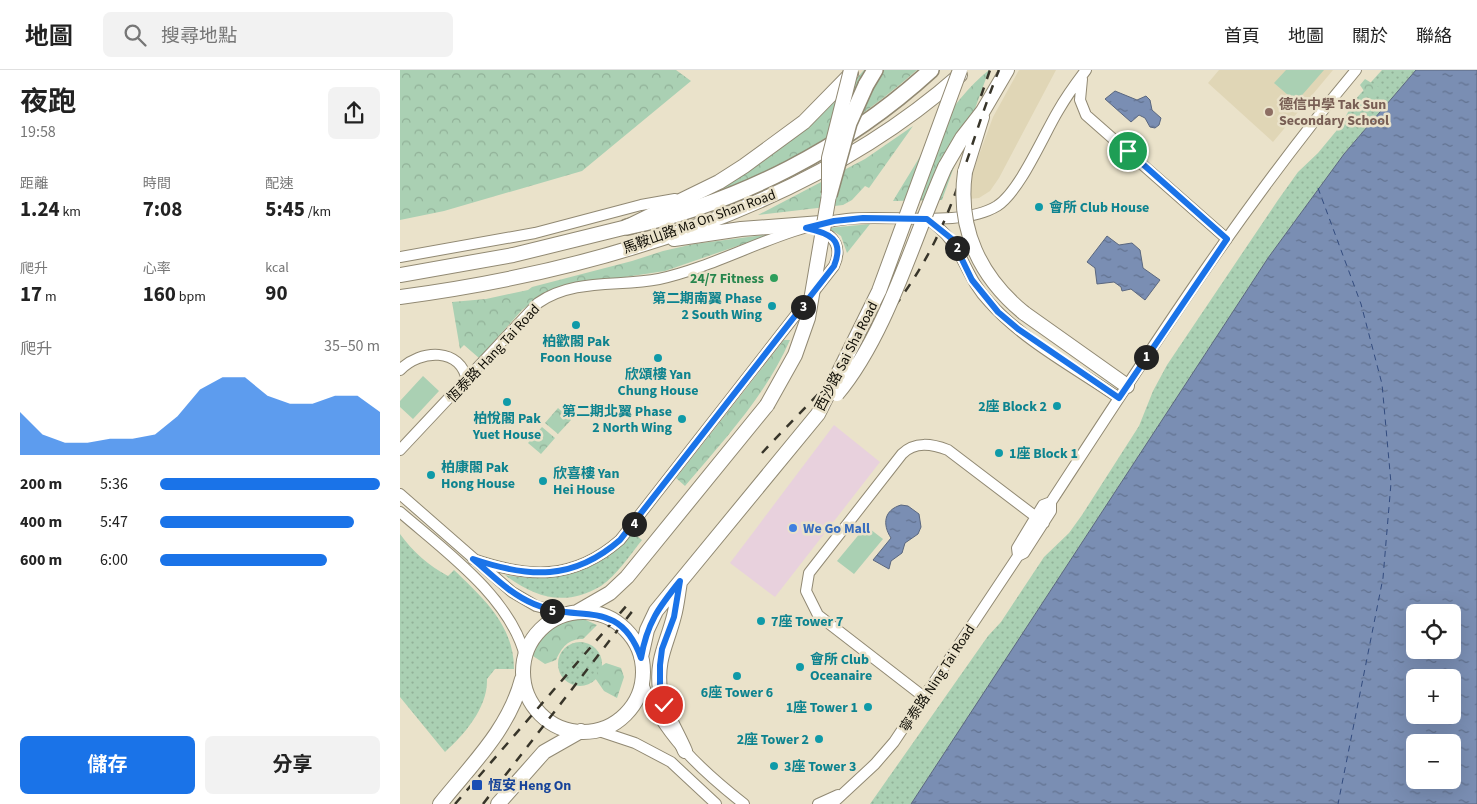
<!DOCTYPE html>
<html lang="zh-TW">
<head>
<meta charset="utf-8">
<style>
	:root { --surface:#fff; --page:#f2f2f2; --text:#222; --muted:#767676; --line:#e0e0e0; --accent:#1a73e8 }
	body { margin:0; font-family:"Source Sans 3","Noto Sans TC",sans-serif; background:var(--page); color:var(--text); height:100vh; display:flex; flex-direction:column; font-size:19px; white-space:nowrap }
	* { box-sizing:border-box; margin:0 }
	p { font-size:16px; color:var(--muted) }
	.icon { flex:none; width:28px; height:28px; fill:none; stroke:currentColor; stroke-width:2; stroke-linecap:round; stroke-linejoin:round }
	.map { position:relative; flex:1; overflow:hidden }
	.panel { display:flex; flex-direction:column; background:var(--surface); width:400px }
	.panel>* { flex:none }
	.fabs { position:absolute; left:1006px; top:534px; display:grid; gap:10px }
	.fabs a { display:grid; place-items:center; width:55px; height:55px; border-radius:8px; background:var(--surface); box-shadow:0 5px 20px #0002; font-size:25px }
	.pin { position:absolute; display:grid; place-items:center; width:42px; height:42px; color:#fff; margin:-21px; border:2px solid #fff; border-radius:50%; box-shadow:0 1px 5px #0007 }
	.km { position:absolute; width:25px; height:25px; margin:-12px; border-radius:50%; background:#222; color:#fff; font-size:14px; line-height:25px; text-align:center }
	.round { display:grid; place-items:center; flex:none; width:52px; height:52px; border-radius:8px; background:var(--page) }
	.overview { display:flex; align-items:center; justify-content:space-between; height:85px; padding:0 20px }
	h1 { font-size:28px; font-weight:700; line-height:38px }
	.metrics { display:grid; grid-template-columns:repeat(3,1fr); gap:8px; height:85px; padding:5px 20px }
	.metrics div { display:grid; align-content:center }
	.metrics b { font-size:21px; font-weight:700 }
	.metrics small { font-size:14px; font-weight:400 }
	.metrics p { font-size:14px }
	.chart { height:140px; padding:10px 20px }
	.chart p { display:flex; justify-content:space-between }
	.chart svg { width:100%; height:90px; margin-top:5px; fill:var(--accent); opacity:.7 }
	.button { display:flex; gap:10px; margin-top:auto; padding:10px 20px }
	.button a { flex:1; height:58px; border-radius:8px; background:var(--accent); color:#fff; font-size:20px; font-weight:700; line-height:58px; text-align:center }
	.button a+a { background:var(--page); color:var(--text) }
	ul { padding:0 20px; list-style:none; font-size:16px }
	li { display:grid; grid-template-columns:80px 60px 1fr; align-items:center; height:38px }
	li i { height:12px; border-radius:6px; background:var(--accent) }
	header { display:flex; align-items:center; gap:30px; box-sizing:border-box; height:70px; padding:0 25px; background:var(--surface); border-bottom:1px solid var(--line) }
	header strong { font-size:24px }
	nav { display:flex; gap:28px; margin-inline-start:auto; font-size:18px }
	.search { width:350px; height:45px; background:var(--page); display:flex; align-items:center; gap:12px; box-sizing:border-box; padding:0 18px; border-radius:8px; color:var(--muted); font-size:19px }
	main { display:flex; flex:1; min-height:0 }
	.map>svg:first-child { display:block }
</style>
</head>
<body>
<header>
<strong>地圖</strong>
<div class="search"><svg class="icon" aria-label="search" viewBox="0 0 24 24"><circle cx="10" cy="10" r="6"/><path d="M15 15l6 6"/></svg>搜尋地點</div>
<nav><a>首頁</a><a>地圖</a><a>關於</a><a>聯絡</a></nav>
</header>
<main>
<section class="panel">
<div class="overview"><div><h1>夜跑</h1><p>19:58</p></div><a class="round"><svg class="icon" aria-label="share" viewBox="0 0 24 24"><path d="M12 15V3M7 8l5-5 5 5M5 13v7h14v-7"/></svg></a></div>
<div class="metrics">
<div><p>距離</p><b>1.24<small> km</small></b></div>
<div><p>時間</p><b>7:08</b></div>
<div><p>配速</p><b>5:45<small> /km</small></b></div>
</div>
<div class="metrics">
<div><p>爬升</p><b>17<small> m</small></b></div>
<div><p>心率</p><b>160<small> bpm</small></b></div>
<div><p>kcal</p><b>90</b></div>
</div>
<div class="chart"><p><span>爬升</span>35–50 m</p>
<svg viewBox="0 0 160 44" preserveAspectRatio="none"><path d="M0 44V23L10 34L20 38L30 38L40 36L50 36L60 34L70 25L80 12L90 6L100 6L110 15L120 19L130 19L140 15L150 15L160 23V44z"/></svg>
</div>
<ul>
<li><b>200 m</b>5:36<i style="width:100%"></i></li>
<li><b>400 m</b>5:47<i style="width:88%"></i></li>
<li><b>600 m</b>6:00<i style="width:76%"></i></li>
</ul>
<div class="button"><a>儲存</a><a>分享</a></div>
</section>
<div class="map">
<svg width="1077" height="734" viewBox="0 0 1077 734">
	<defs>
		<pattern id="grass-dots" width="8" height="8" patternUnits="userSpaceOnUse" patternTransform="scale(1.25)"><rect width="8" height="8" fill="#aad0b3"/><path d="M2 2h.1M6 6h.1" fill="none" stroke="#91b198" stroke-width="1.8" stroke-linecap="round"/></pattern>
		<pattern id="forest-crowns" width="20" height="18" patternUnits="userSpaceOnUse" patternTransform="scale(1.25)"><rect width="20" height="18" fill="#aad0b3"/><path d="M2 6a3 3 0 1 1 6 0M12 15a3 3 0 1 1 6 0" fill="none" stroke="#91b198"/></pattern>
		<pattern id="water-ripples" width="26" height="14" patternUnits="userSpaceOnUse" patternTransform="scale(1.25)"><rect width="26" height="14" fill="#7a8eb3"/><path d="M2 4q2-2 4 0t4 0M15 11q2-2 4 0t4 0" fill="none" stroke="#627290"/></pattern>
	</defs>
	<rect width="100%" height="100%" fill="#eae2ca"/>
	<path fill="#e8d1dd" d="M434 355 480 392 375 527 330 493Z"/>
	<path fill="#e0d6b6" d="M619 0H656L599 108 590 121 579 128 569 129 564 126 593 47Z
		M819 0H933L873 72 808 13Z"/>
	<path fill="url(#grass-dots)" d="M982 0H1016L944 84 868 188 511 734H470L588 566 601 552 644 487 669 463 682 445 739 356 753 321 767 295 878 130 898 102 918 83 942 54 953 32Z
		M233 463 242 470C230 485 217 505 201 516 166 537 135 528 105 505 158 514 196 503 233 463Z
		M0 464C13 482 29 496 48 506L54 500C83 528 114 555 114 599H95L87 609C88 637 65 664 45 682L0 627Z
		M158 594a22 22 0 1 1 44 0a22 22 0 1 1-44 0Z"/>
	<path fill="url(#forest-crowns)" d="M0 0H276L291 11 182 101 44 141 0 150Z
		M464 0H468L473 16 483 0H517C457 52 391 96 315 123 371 89 422 50 464 0Z
		M589 0 542 130 493 131C520 88 549 32 589 0Z
		M965 9 980 18 977 25 968 27 960 15Z
		M513 56 469 118 465 116 452 130 443 135 358 145 465 89Z
		M470 154 447 183 441 166 428 158Z
		M372 164 265 201 199 211 141 226 122 240 79 288 64 275 60 279 52 232 86 229 128 220 132 217 232 191 263 181 294 174Z
		M384 270H390C366 325 324 370 285 416L276 408Z
		M158 338 171 350 158 364 145 353Z
		M142 357 155 368 141 384 128 373Z
		M179 547 197 555 183 569C168 569 162 577 156 590L145 594 133 586 134 578 156 552 171 551Z
		M206 593 221 598 224 607 217 628 204 621 195 608 200 597Z"/>
	<path fill="#aad0b3" d="M886 0H924L896 32 874 13Z
		M23 306 39 321 13 349 0 337V331Z
		M466 456 483 469 454 504 437 491Z"/>
	<path fill="url(#water-ripples)" stroke="#5a677f" fill-rule="evenodd" d="M1016 0H1077V734H511L868 188 944 84ZM1052 542V580H1015V542ZM1015 608H1052V645H1015ZM1052 672V710H1015V672Z
		M715 21 737 30 746 26 750 30 752 40 761 48 759 55 755 58 750 57 745 48 739 45 731 52 705 29Z
		M707 166 719 175 732 173 740 180 743 198 760 210 745 230 731 219 722 221 721 217 714 212 697 214 695 198 687 192Z
		M501 435 508 436 519 444 521 457 518 464 505 473 502 483 491 491 489 499 473 490 491 468C482 454 484 440 501 435Z"/>
	<g fill="none" stroke-linecap="round" stroke-linejoin="round">
		<path stroke="#334c7f" stroke-width="1" stroke-dasharray="6 5" stroke-linecap="butt" d="M918 118 961 234 982 314 991 413 983 508 938 734"/>
		<g stroke="#918973" stroke-width="12">
			<path id="minor" d="M682 9 680 30 686 45 827 169
				M527 149C565 173 561 203 590 233 624 271 677 299 719 328
				M0 187 135 163 241 135 275 129
				M0 300C20 279 61 277 67 311
				M0 380 138 233C174 208 219 217 259 209 323 195 382 156 447 149 489 144 561 158 597 136 620 121 643 66 658 41 666 27 676 13 686 0
				M0 424 112 522 136 536 168 544
				M0 442C45 481 110 527 125 586
				M618 486 617 478 643 435 651 432
				M73 489C128 508 173 511 220 470L434 196C442 179 436 165 417 160
				M242 611C260 663 302 701 344 734
				M524 627 418 545 406 521 409 503 502 384C515 371 532 374 548 380L644 453
				M196 660 235 673 271 692 316 734
				M418 734 438 725
				M432 734 475 694 494 672 618 486 624 483 651 441V432C747 285 842 136 956 0"/>
		</g>
		<g stroke="#918973" stroke-width="16">
			<path id="major" d="M545 97 562 68 583 41 607 0
				M565 102 582 47
				M274 169 341 159 421 153
				M0 205 113 185 227 157 319 112 344 96 404 52 451 4
				M0 227C195 201 410 138 560 5
				M624 243 727 316
				M280 512C278 523 277 535 274 546 267 574 256 589 260 620 263 641 277 662 285 681
				M177 542 210 523 227 507 367 335
				M123 602a60 60 0 1 1 120 0a60 60 0 1 1-120 0Z
				M241 587 247 560 256 541 418 344 431 318
				M40 734C72 694 109 659 122 609
				M98 734 144 682 181 661"/>
		</g>
		<g stroke="#918973" stroke-width="18">
			<path id="highway" d="M466 15 475 0
				M227 157C339 133 447 77 531 0"/>
		</g>
		<use href="#minor" stroke="#fff" stroke-width="10"/>
		<use href="#major" stroke="#fff" stroke-width="14"/>
		<use href="#highway" stroke="#fff" stroke-width="15"/>
		<path stroke="#38352a" stroke-width="2.5" stroke-dasharray="9 9" stroke-linecap="butt" d="M581 26 590 0
			M362 383C424 316 494 254 535 171 562 116 576 56 599 0
			M55 734 228 534
			M83 734 234 539"/>
		<g stroke="#918973" stroke-width="16" stroke-linecap="butt">
			<path id="major-bridge" d="M565 102C557 159 580 207 624 243
				M431 318 479 221 560 0
				M437 324C487 264 513 169 545 97
				M367 335 395 285 408 248 429 125V88L451 0"/>
		</g>
		<g stroke="#918973" stroke-width="18" stroke-linecap="butt">
			<path id="highway-bridge" d="M429 125 449 53 466 15"/>
		</g>
		<use href="#major-bridge" stroke="#fff" stroke-width="14"/>
		<use href="#highway-bridge" stroke="#fff" stroke-width="15"/>
	</g>
	<g fill="none" stroke-linecap="round" stroke-linejoin="round">
		<g stroke="#fff" stroke-width="10">
			<path id="route" d="M264 635 260 621V595L262 579 274 547 280 511C259 537 247 553 241 588 219 526 178 554 134 534 110 524 92 505 73 489 129 508 173 511 220 470L434 196C445 169 429 163 406 158L434 151 463 148 527 149 552 169 572 210 598 242 618 259 719 328 827 169 728 81"/>
		</g>
		<use href="#route" stroke="#1a73e8" stroke-width="6"/>
	</g>
	<circle fill="#8d6e63" stroke="#eae2ca" stroke-width="2" cx="869" cy="42" r="5"/>
	<g fill="#0f9aa8" stroke="#eae2ca" stroke-width="2">
		<circle cx="639" cy="137" r="5"/>
		<circle cx="372" cy="236" r="5"/>
		<circle cx="176" cy="255" r="5"/>
		<circle cx="258" cy="288" r="5"/>
		<circle cx="107" cy="332" r="5"/>
		<circle cx="657" cy="336" r="5"/>
		<circle cx="282" cy="349" r="5"/>
		<circle cx="599" cy="383" r="5"/>
		<circle cx="31" cy="405" r="5"/>
		<circle cx="143" cy="411" r="5"/>
		<circle cx="361" cy="551" r="5"/>
		<circle cx="400" cy="597" r="5"/>
		<circle cx="337" cy="606" r="5"/>
		<circle cx="468" cy="637" r="5"/>
		<circle cx="419" cy="669" r="5"/>
		<circle cx="374" cy="696" r="5"/>
	</g>
	<circle fill="#2e9e5b" stroke="#eae2ca" stroke-width="2" cx="374" cy="208" r="5"/>
	<circle fill="#3f7fe0" stroke="#eae2ca" stroke-width="2" cx="393" cy="458" r="5"/>
	<rect fill="#1a4fb4" stroke="#eae2ca" stroke-width="2" x="71" y="709" width="12" height="12" rx="2.5"/>
	<g text-anchor="middle" stroke-width="5" stroke-linejoin="round" paint-order="stroke">
		<g font-size="14" font-weight="bold" fill="#785e54" stroke="#eae2ca" text-anchor="start">
			<text x="879" y="39">德信中學 Tak Sun<tspan x="879" dy="16">Secondary School</tspan></text>
		</g>
		<g font-size="14" font-weight="bold" fill="#0d838f" stroke="#eae2ca" text-anchor="start">
			<text x="649" y="142">會所 Club House</text>
			<text x="362" y="233" text-anchor="end">第二期南翼 Phase<tspan x="362" dy="16">2 South Wing</tspan></text>
			<text x="176" y="276" text-anchor="middle">柏歡閣 Pak<tspan x="176" dy="16">Foon House</tspan></text>
			<text x="258" y="309" text-anchor="middle">欣頌樓 Yan<tspan x="258" dy="16">Chung House</tspan></text>
			<text x="647" y="341" text-anchor="end">2座 Block 2</text>
			<text x="272" y="346" text-anchor="end">第二期北翼 Phase<tspan x="272" dy="16">2 North Wing</tspan></text>
			<text x="107" y="353" text-anchor="middle">柏悅閣 Pak<tspan x="107" dy="16">Yuet House</tspan></text>
			<text x="609" y="388">1座 Block 1</text>
			<text x="41" y="402">柏康閣 Pak<tspan x="41" dy="16">Hong House</tspan></text>
			<text x="153" y="408">欣喜樓 Yan<tspan x="153" dy="16">Hei House</tspan></text>
			<text x="371" y="556">7座 Tower 7</text>
			<text x="410" y="594">會所 Club<tspan x="410" dy="16">Oceanaire</tspan></text>
			<text x="337" y="627" text-anchor="middle">6座 Tower 6</text>
			<text x="458" y="642" text-anchor="end">1座 Tower 1</text>
			<text x="409" y="674" text-anchor="end">2座 Tower 2</text>
			<text x="384" y="701">3座 Tower 3</text>
		</g>
		<g font-size="14" fill="#0f0d05" stroke="#eae2ca">
			<text transform="translate(299 151) rotate(-20)" y="5">馬鞍山路 Ma On Shan Road</text>
			<text transform="translate(93 283) rotate(-47)" y="5">恆泰路 Hang Tai Road</text>
			<text transform="translate(446 286) rotate(-63)" y="5">西沙路 Sai Sha Road</text>
			<text transform="translate(537 608) rotate(-57)" y="5">寧泰路 Ning Tai Road</text>
		</g>
		<g font-size="14" font-weight="bold" fill="#27864d" stroke="#eae2ca" text-anchor="end">
			<text x="364" y="213">24/7 Fitness</text>
		</g>
		<g font-size="14" font-weight="bold" fill="#366cbe" stroke="#eae2ca" text-anchor="start">
			<text x="403" y="463">We Go Mall</text>
		</g>
		<g font-size="14" font-weight="bold" fill="#164399" stroke="#eae2ca" text-anchor="start">
			<text x="88" y="720">恆安 Heng On</text>
		</g>
	</g>
</svg>
<div class="fabs">
<a><svg class="icon" aria-label="locate" viewBox="0 0 24 24"><circle cx="12" cy="12" r="6"/><path d="M12 2v4M12 18v4M2 12h4M18 12h4"/></svg></a>
<a>+</a>
<a>−</a>
</div>
<div class="pin" style="left:728px;top:81px;background:#1e9e55"><svg class="icon" aria-label="arrive" viewBox="0 0 24 24"><path d="M6 21V4h12l-3 4 3 4H6"/></svg></div>
<div class="pin" style="left:264px;top:635px;background:#d93025"><svg class="icon" aria-label="check" viewBox="0 0 24 24"><path d="M5 12l5 5 9-10"/></svg></div>
<b class="km" style="left:746px;top:287px">1</b>
<b class="km" style="left:557px;top:178px">2</b>
<b class="km" style="left:403px;top:237px">3</b>
<b class="km" style="left:234px;top:454px">4</b>
<b class="km" style="left:152px;top:541px">5</b>
</div>
</main>
</body>
</html>
